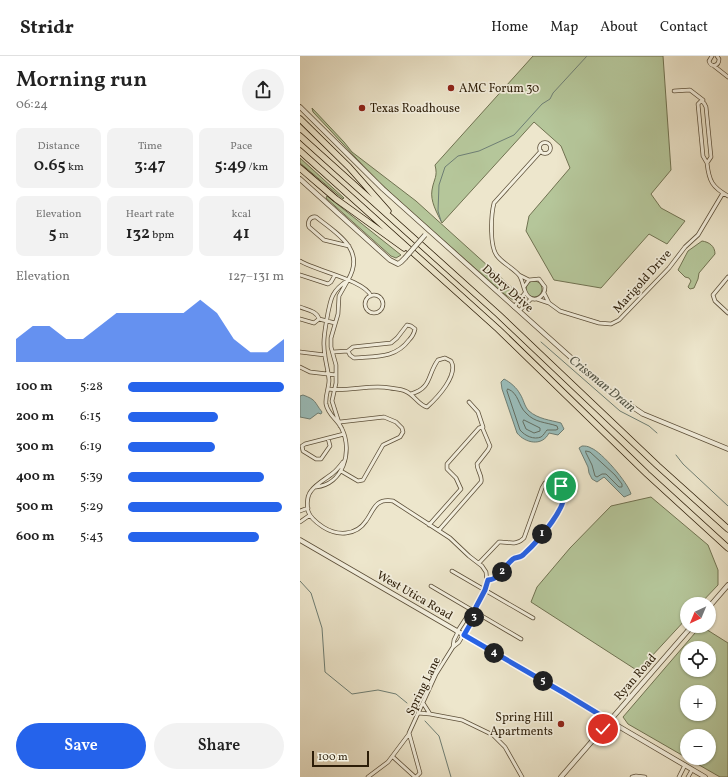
<!DOCTYPE html>
<html lang="en">
<head>
<meta charset="utf-8">
<style>
	:root { --surface:#fff; --page:#f2f2f2; --text:#222; --muted:#767676; --line:#e0e0e0; --accent:#2563eb }
	body { margin:0; font-family:Vollkorn,serif; background:var(--page); color:var(--text); height:100vh; display:flex; flex-direction:column; font-size:15px; white-space:nowrap }
	* { box-sizing:border-box; margin:0 }
	p { font-size:13px; color:var(--muted) }
	.icon { flex:none; width:22px; height:22px; fill:none; stroke:currentColor; stroke-width:2; stroke-linecap:round; stroke-linejoin:round }
	.map { position:relative; flex:1; overflow:hidden }
	.sheet { display:flex; flex-direction:column; background:var(--surface); width:300px }
	.sheet>* { flex:none }
	.needle { width:26px; rotate:224deg }
	.buttons { position:absolute; left:380px; top:541px; display:grid; gap:8px }
	.buttons a { display:grid; place-items:center; width:36px; height:36px; border-radius:50%; background:var(--surface); box-shadow:0 1px 3px #0004; font-size:20px }
	.scale { position:absolute; left:12px; bottom:10px; width:57px; box-sizing:border-box; padding-left:4px; border:2px solid #2c1d08; border-top:0; font-size:11px; line-height:14px; white-space:nowrap; color:#2c1d08; -webkit-text-stroke:3px #f3efde; paint-order:stroke }
	.pin { position:absolute; display:grid; place-items:center; width:34px; height:34px; color:#fff; margin:-17px; border:2px solid #fff; border-radius:50%; box-shadow:0 1px 4px #0007 }
	.km { position:absolute; width:20px; height:20px; margin:-10px; border-radius:50%; background:#222; color:#fff; font-size:11px; line-height:20px; text-align:center }
	.round { display:grid; place-items:center; flex:none; width:42px; height:42px; border-radius:21px; background:var(--page) }
	.head { display:flex; align-items:center; justify-content:space-between; height:68px; padding:0 16px }
	h1 { font-size:22px; font-weight:600; line-height:30px }
	.metrics { display:grid; grid-template-columns:repeat(3,1fr); gap:6px; height:68px; padding:4px 16px }
	.metrics div { display:grid; align-content:center; border-radius:8px; background:var(--page); text-align:center }
	.metrics b { font-size:17px; font-weight:600 }
	.metrics small { font-size:11px; font-weight:400 }
	.metrics p { font-size:11px }
	.chart { height:112px; padding:8px 16px }
	.chart p { display:flex; justify-content:space-between }
	.chart svg { width:100%; height:72px; margin-top:4px; fill:var(--accent); opacity:.7 }
	.action { display:flex; gap:8px; margin-top:auto; padding:8px 16px }
	.action a { flex:1; height:46px; border-radius:24px; background:var(--accent); color:#fff; font-size:16px; font-weight:600; line-height:46px; text-align:center }
	.action a+a { background:var(--page); color:var(--text) }
	ul { padding:0 16px; list-style:none; font-size:13px }
	li { display:grid; grid-template-columns:64px 48px 1fr; align-items:center; height:30px }
	li i { height:10px; border-radius:5px; background:var(--accent) }
	header { display:flex; align-items:center; gap:24px; box-sizing:border-box; height:56px; padding:0 20px; background:var(--surface); border-bottom:1px solid var(--line) }
	header strong { font-size:19px }
	nav { display:flex; gap:22px; margin-inline-start:auto; font-size:14px }
	main { display:flex; flex:1; min-height:0 }
	.map>svg:first-child { display:block }
</style>
</head>
<body>
<header>
<strong>Stridr</strong>
<nav><a>Home</a><a>Map</a><a>About</a><a>Contact</a></nav>
</header>
<main>
<section class="sheet">
<div class="head"><div><h1>Morning run</h1><p>06:24</p></div><a class="round"><svg class="icon" aria-label="share" viewBox="0 0 24 24"><path d="M12 15V3M7 8l5-5 5 5M5 13v7h14v-7"/></svg></a></div>
<div class="metrics">
<div><p>Distance</p><b>0.65<small> km</small></b></div>
<div><p>Time</p><b>3:47</b></div>
<div><p>Pace</p><b>5:49<small> /km</small></b></div>
</div>
<div class="metrics">
<div><p>Elevation</p><b>5<small> m</small></b></div>
<div><p>Heart rate</p><b>132<small> bpm</small></b></div>
<div><p>kcal</p><b>41</b></div>
</div>
<div class="chart"><p><span>Elevation</span>127–131 m</p>
<svg viewBox="0 0 160 44" preserveAspectRatio="none"><path d="M0 44V30L10 22L20 22L30 30L40 30L50 22L60 14L70 14L80 14L90 14L100 14L110 6L120 14L130 30L140 38L150 38L160 30V44z"/></svg>
</div>
<ul>
<li><b>100 m</b>5:28<i style="width:100%"></i></li>
<li><b>200 m</b>6:15<i style="width:58%"></i></li>
<li><b>300 m</b>6:19<i style="width:56%"></i></li>
<li><b>400 m</b>5:39<i style="width:87%"></i></li>
<li><b>500 m</b>5:29<i style="width:99%"></i></li>
<li><b>600 m</b>5:43<i style="width:84%"></i></li>
</ul>
<div class="action"><a>Save</a><a>Share</a></div>
</section>
<div class="map">
<svg width="428" height="721" viewBox="0 0 428 721">
	<rect width="100%" height="100%" fill="#ede6cc"/>
	<filter id="stains"><feTurbulence type="fractalNoise" baseFrequency=".005" numOctaves="4"/><feColorMatrix values="0 0 0 0 .2 0 0 0 0 .09 0 0 0 0 .02 0 0 0 .5 -.17"/></filter>
	<radialGradient id="worn" r=".72"><stop offset=".6" stop-color="#630" stop-opacity="0"/><stop offset="1" stop-color="#630" stop-opacity=".3"/></radialGradient>
	<path fill="#b5c69a" stroke="#707251" fill-rule="evenodd" d="M233 0H363L371 114 351 138 361 152 385 165 367 188 349 178 301 232 254 224 226 175 229 160 270 112 261 90 234 66 142 167C137 157 130 145 132 134 134 122 138 121 135 109Z
		M12 52 44 86 52 96 116 145 219 238 221 239 218 243 213 244 203 237C162 200 120 165 80 127 57 104 36 80 13 56Z
		M0 102 44 142 43 143 0 107Z
		M27 140 101 199 96 202 91 200 26 142Z
		M402 185C409 186 415 190 415 198L399 217 398 223 394 232 390 233 388 231 391 225 389 222 385 221 378 214 388 195Z
		M226 233a8 8 0 1 1 16 0a8 8 0 1 1-16 0Z
		M351 441 408 489 418 514V529L400 548H387V562L338 615 231 546 237 531 270 492 311 450Z
		M401 570 428 587V721H420L387 702H409V680H387V702L328 668 323 661ZM387 592H409V614H387ZM387 636H409V658H387Z"/>
	<path fill="#9abebc" stroke="#6e7e74" d="M204 323C210 326 217 332 220 338 224 344 224 350 229 355 238 363 250 364 261 367L264 373 258 379 249 377C242 391 225 387 217 377L202 333 201 326Z
		M3 339C17 344 14 346 22 356L21 358 18 357 10 363 0 361V340Z
		M282 390C285 390 288 390 291 392 302 396 328 427 331 438L324 441 304 421 297 426 292 423 289 417 288 411 279 392Z"/>
	<g fill="none" stroke-linecap="round" stroke-linejoin="round">
		<path stroke="#636e62" stroke-width="1" d="M208 333C219 337 218 350 226 357 235 367 246 366 257 370L258 373 256 374H247C245 376 244 379 241 381 234 384 225 380 220 374L207 335Z
			M224 364 240 372V375L234 377 226 373 223 366Z
			M286 395 290 396 315 419 322 428V431H319L306 418H302L297 421 295 420 292 409 286 397Z"/>
		<path stroke="#6e7e74" stroke-width="1" d="M141 165 138 155 139 129 145 111 158 100 179 95 214 79 242 48 250 43 253 37 287 0
			M241 286 320 355 349 370 357 377
			M376 399 383 408 428 450
			M0 525 11 537 22 572 25 616 52 638 78 634 96 638 107 647
			M125 665 139 680 151 721"/>
		<g stroke="#5c4f39" stroke-width="4.5">
			<path id="minor" d="M412 0 409 5C411 12 419 10 419 3L417 0
				M414 10 428 21
				M374 35 390 34 403 44
				M401 45 404 47 406 51 411 101 407 107 403 100 398 48Z
				M239.5 92a5.5 5.5 0 1 1 11 0a5.5 5.5 0 1 1-11 0Z
				M407 107C409 125 412 131 428 140
				M0 205C16 215 64 224 71 240
				M0 219 28 228 31 226 35 219
				M219 219 229 224
				M428 221 413 239 415 245 428 257
				M48 224C66 194 38 178 16 161 10 160 7 166 9 171L24 184 49 190
				M224 231 229 224 239 223 245 231C245 239 237 247 229 241 223 237 224 226 219 219 213 212 204 208 198 201 189 192 191 159 194 147L241 95
				M244 237 249 247
				M65 248a9 9 0 1 1 18 0a9 9 0 1 1-18 0Z
				M237 243 249 247 260 255 299 267 311 268 319 264 369 212 385 191 398 179 423 137
				M0 251C7 254 17 255 19 263L35 267
				M214 251 225 237
				M219 255 231 243
				M0 263 14 267 19 263
				M0 296 25 299
				M33 296 48 295 53 291 91 287 97 282 107 269 111 270 115 273C114 278 112 281 109 284 95 303 75 300 54 302L50 299 48 295
				M0 311 10 316 36 319
				M28 333C49 336 70 328 90 332 95 333 101 333 105 335 114 338 118 349 127 351 137 342 159 319 151 305L145 302 138 304C127 319 132 332 111 338
				M169 346 178 356 183 371
				M40 366 84 361 96 366 102 372 103 376 100 381 83 389 63 424 58 425 41 415
				M28 382 30 390 21 403H16L3 395 2 390 5 388 44 378
				M43 406C40 410 37 414 33 417 26 423 17 427 11 435 7 440 7 449 8 455 10 462 17 467 23 471 37 480 56 480 66 465 74 454 75 442 93 445L150 482 169 500 182 510 186 516 187 526 182 540 176 551 168 559 157 576
				M16 431C43 428 53 396 42 373 38 364 28 359 26 348 25 340 29 332 29 324 28 312 24 301 24 290 23 282 29 246 33 239 36 233 42 228 48 224L39 240 38 258 31 282V291L36 309V327L32 345 40 370
				M0 455 8 452
				M0 466 10 459
				M129 469 161 433 156 422 147 413V408L179 372 182 371 190 390 188 394 177 408C177 415 183 420 181 426L139 474
				M179 507 199 486C208 485 215 491 224 482L242 432 245 427 251 426 263 431 265 440 252 467 223 500 213 503 197 521 188 524
				M152 515 233 562
				M131 530 221 583
				M158 576 154 584 153 591 159 586 163 579
				M164 579 174 561 176 555
				M118 657 130 658 123 647
				M130 658 162 664 193 679 205 691 222 721
				M93 701 115 721
				M68 721 88 706 109 678
				M116 721 120 717 109 677 136 618 153 591
				M332 721 336 720 345 721
				M379 721 385 709
				M388 721 392 714"/>
		</g>
		<g stroke="#5c4f39" stroke-width="5.5">
			<path id="tertiary" d="M0 51 83 133 306 333 343 358 428 393
				M0 123 90 204 98 208 101 206 105 202
				M0 484 264 637 301 660 405 721
				M409 551 428 529
				M261 721 392 570"/>
		</g>
		<g stroke="#2c1d08" stroke-width="7">
			<path id="motorway" d="M0 63 49 111 88 155
				M0 80 198 258 358 410 428 473
				M0 95 198 273 347 418 428 492
				M0 112 36 143 104 192"/>
		</g>
		<use href="#minor" stroke="#f3efde" stroke-width="3"/>
		<use href="#tertiary" stroke="#f3efde" stroke-width="4"/>
		<use href="#motorway" stroke="#ede6cc" stroke-width="5.5"/>
		<g stroke="#5c4f39" stroke-width="5.5" stroke-linecap="butt">
			<path id="tertiary-bridge" d="M105 202 125 179"/>
		</g>
		<use href="#tertiary-bridge" stroke="#f3efde" stroke-width="4"/>
	</g>
	<g fill="none" stroke-linecap="round" stroke-linejoin="round">
		<g stroke="#fff" stroke-width="8">
			<path id="route" d="M261 430C276 444 235 488 224 498 221 502 216 501 213 503 203 511 201 523 188 524L185 534 176 551 175 560 164 579 264 637 310 665 303 673"/>
		</g>
		<use href="#route" stroke="#2563eb" stroke-width="5"/>
	</g>
	<g fill="#8f2418" stroke="#f3efde" stroke-width="1.5">
		<circle cx="151" cy="32" r="4"/>
		<circle cx="62" cy="52" r="4"/>
		<circle cx="261" cy="668" r="4"/>
	</g>
	<g text-anchor="middle" stroke-width="3.5" stroke-linejoin="round" paint-order="stroke">
		<g font-size="12" fill="#2c1d08" stroke="#f3efde" text-anchor="start">
			<text x="159" y="36">AMC Forum 30</text>
			<text x="70" y="56">Texas Roadhouse</text>
			<text x="253" y="665" text-anchor="end">Spring Hill<tspan x="253" dy="14">Apartments</tspan></text>
		</g>
		<g font-size="12" fill="#2c1d08" stroke="#f3efde">
			<text transform="translate(342 225) rotate(-48)" y="4">Marigold Drive</text>
			<text transform="translate(208 232) rotate(42)" y="4">Dobry Drive</text>
			<text transform="translate(115 539) rotate(30)" y="4">West Utica Road</text>
			<text transform="translate(335 621) rotate(-49)" y="4">Ryan Road</text>
			<text transform="translate(123 630) rotate(-64)" y="4">Spring Lane</text>
		</g>
		<g font-size="13" font-style="italic" fill="#525547" stroke="#f3efde">
			<text transform="translate(303 327) rotate(39)" y="5">Crissman Drain</text>
		</g>
	</g>
	<rect width="100%" height="100%" filter="url(#stains)"/>
	<rect width="100%" height="100%" fill="url(#worn)"/>
</svg>
<div class="buttons">
<a><svg class="needle" viewBox="-14 -14 28 28"><path d="M0-13l5 13h-10z" fill="#e53935"/><path d="M0 13l5-13h-10z" fill="#767676"/></svg></a>
<a><svg class="icon" aria-label="locate" viewBox="0 0 24 24"><circle cx="12" cy="12" r="6"/><path d="M12 2v4M12 18v4M2 12h4M18 12h4"/></svg></a>
<a>+</a>
<a>−</a>
</div>
<div class="scale">100 m</div>
<div class="pin" style="left:261px;top:430px;background:#1e9e55"><svg class="icon" aria-label="arrive" viewBox="0 0 24 24"><path d="M6 21V4h12l-3 4 3 4H6"/></svg></div>
<div class="pin" style="left:303px;top:673px;background:#d93025"><svg class="icon" aria-label="check" viewBox="0 0 24 24"><path d="M5 12l5 5 9-10"/></svg></div>
<b class="km" style="left:242px;top:478px">1</b>
<b class="km" style="left:202px;top:516px">2</b>
<b class="km" style="left:174px;top:561px">3</b>
<b class="km" style="left:194px;top:597px">4</b>
<b class="km" style="left:243px;top:625px">5</b>
</div>
</main>
</body>
</html>
